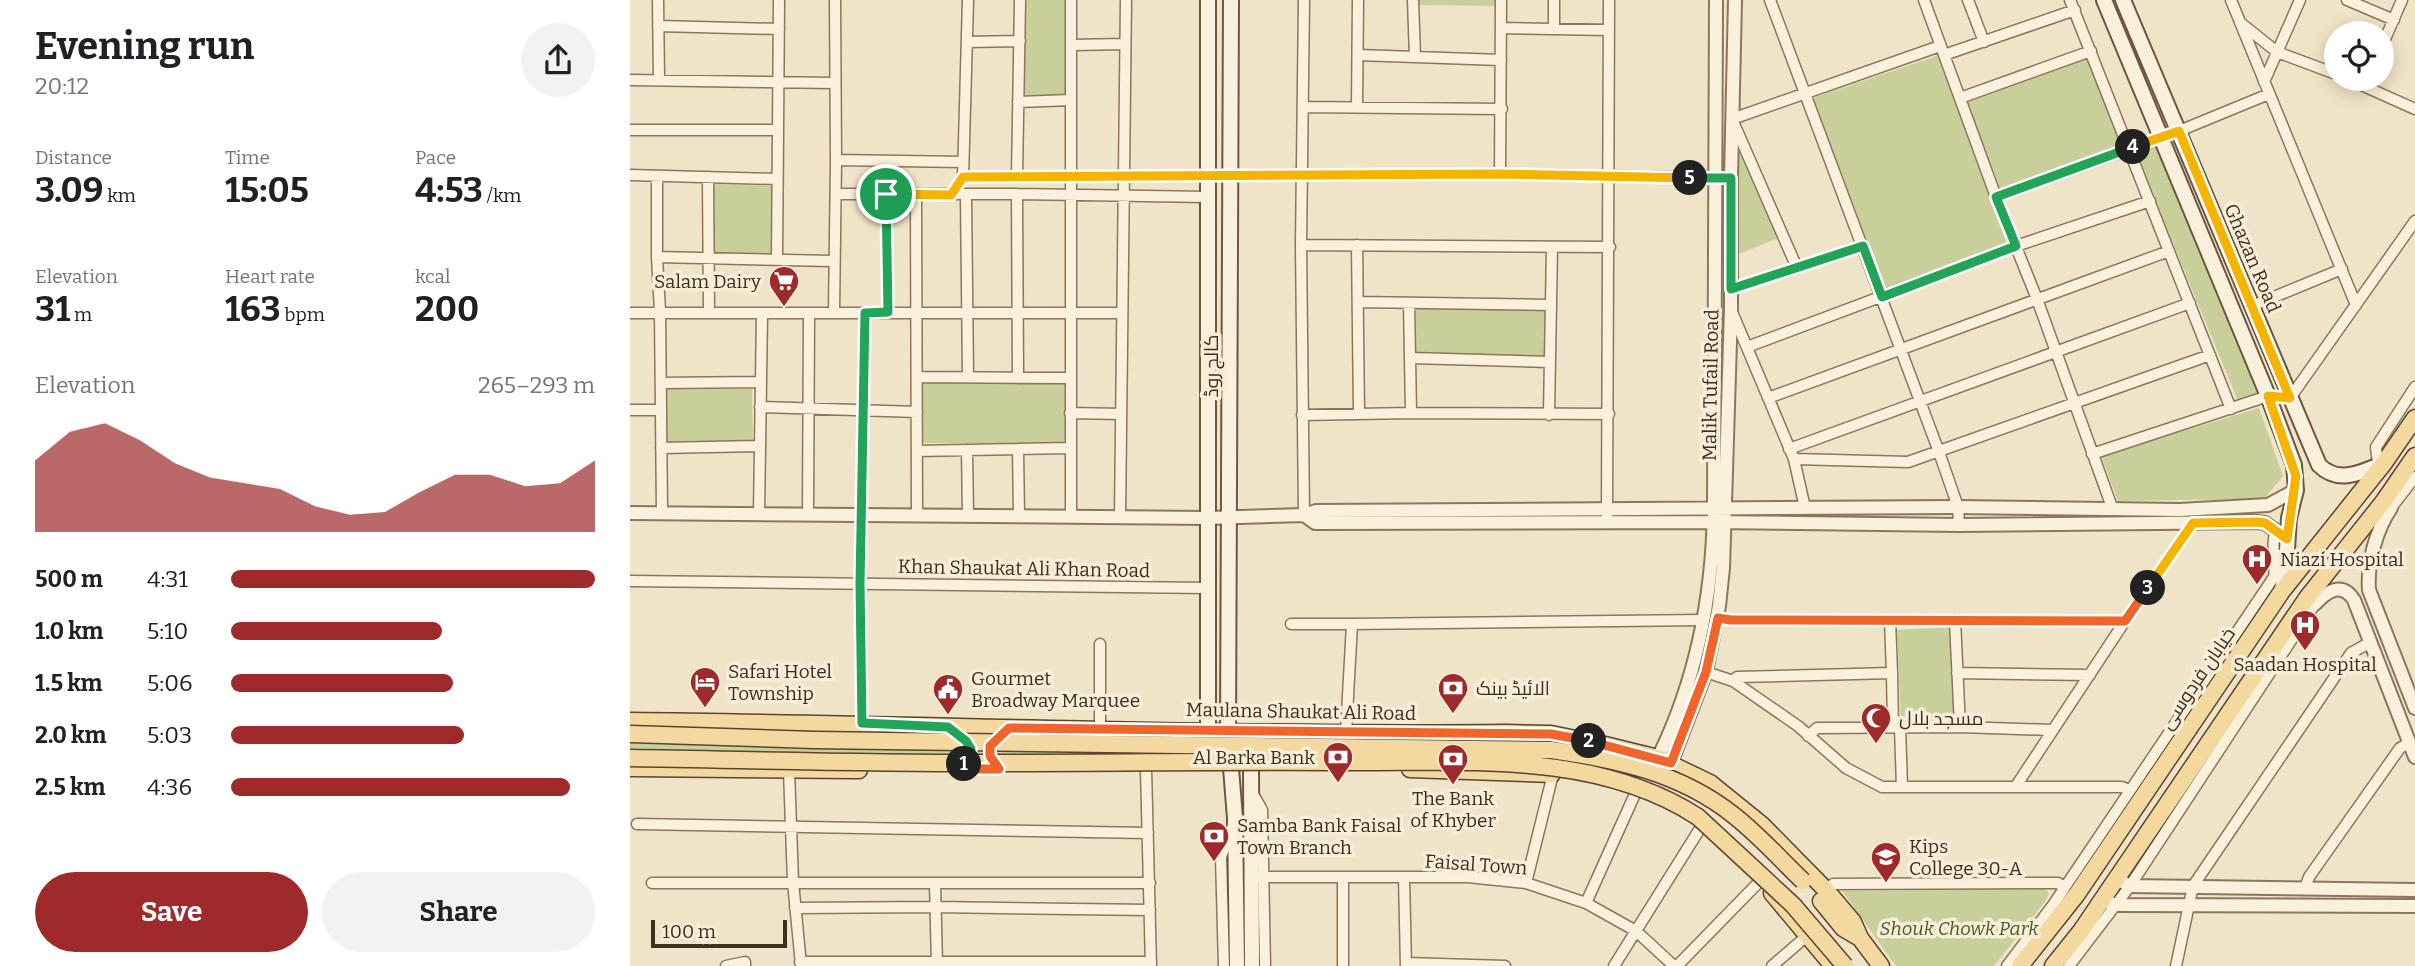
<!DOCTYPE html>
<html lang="en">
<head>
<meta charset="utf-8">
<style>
	:root { --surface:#fff; --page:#f2f2f2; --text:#202124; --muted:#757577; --accent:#9e2a2b }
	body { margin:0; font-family:Bitter,Cairo,serif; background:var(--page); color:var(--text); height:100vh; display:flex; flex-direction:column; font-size:26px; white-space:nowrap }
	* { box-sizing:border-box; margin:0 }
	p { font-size:23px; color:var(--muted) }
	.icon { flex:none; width:38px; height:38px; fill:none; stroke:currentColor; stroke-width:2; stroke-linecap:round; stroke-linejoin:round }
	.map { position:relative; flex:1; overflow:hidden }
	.side { display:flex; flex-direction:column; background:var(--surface); width:630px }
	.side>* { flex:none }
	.tools { position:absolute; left:1694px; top:21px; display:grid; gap:14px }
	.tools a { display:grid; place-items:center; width:70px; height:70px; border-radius:50%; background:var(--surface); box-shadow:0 4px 18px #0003; font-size:35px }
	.scale { position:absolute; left:21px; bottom:18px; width:136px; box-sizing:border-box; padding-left:7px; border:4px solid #3d2e20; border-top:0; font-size:19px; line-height:24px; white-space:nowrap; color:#3d2e20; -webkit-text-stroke:5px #f7eed8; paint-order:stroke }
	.pin { position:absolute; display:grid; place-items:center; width:60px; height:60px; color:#fff; margin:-30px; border:4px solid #fff; border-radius:50%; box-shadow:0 2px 7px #0007 }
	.km { position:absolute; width:35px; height:35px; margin:-18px; border-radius:50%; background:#222; color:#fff; font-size:19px; line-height:35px; text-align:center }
	.round { display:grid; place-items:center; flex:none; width:74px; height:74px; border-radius:37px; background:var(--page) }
	.head { display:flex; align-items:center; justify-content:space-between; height:119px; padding:0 35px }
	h1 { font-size:38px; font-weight:700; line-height:52px }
	.stats { display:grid; grid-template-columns:repeat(3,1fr); gap:10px; height:119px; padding:7px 35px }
	.stats div { display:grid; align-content:center }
	.stats b { font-size:35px; font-weight:700 }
	.stats small { font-size:19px; font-weight:400 }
	.stats p { font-size:19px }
	.chart { height:196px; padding:14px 35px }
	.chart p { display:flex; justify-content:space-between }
	.chart svg { width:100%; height:126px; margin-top:7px; fill:var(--accent); opacity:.7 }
	.button { display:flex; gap:14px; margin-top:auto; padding:14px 35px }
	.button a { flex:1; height:80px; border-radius:42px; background:var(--accent); color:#fff; font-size:28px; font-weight:700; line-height:80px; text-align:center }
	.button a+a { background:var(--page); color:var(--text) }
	ul { padding:0 35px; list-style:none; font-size:23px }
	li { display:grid; grid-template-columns:112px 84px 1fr; align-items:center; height:52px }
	li i { height:18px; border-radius:9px; background:var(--accent) }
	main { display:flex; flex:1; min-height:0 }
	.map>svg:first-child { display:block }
</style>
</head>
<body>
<main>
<section class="side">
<div class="head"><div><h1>Evening run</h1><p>20:12</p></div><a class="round"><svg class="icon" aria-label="share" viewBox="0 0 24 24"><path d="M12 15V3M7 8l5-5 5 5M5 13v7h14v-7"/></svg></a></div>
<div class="stats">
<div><p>Distance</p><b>3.09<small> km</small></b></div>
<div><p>Time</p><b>15:05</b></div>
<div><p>Pace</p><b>4:53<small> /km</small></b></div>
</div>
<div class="stats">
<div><p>Elevation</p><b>31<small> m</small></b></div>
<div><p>Heart rate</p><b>163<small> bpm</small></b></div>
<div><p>kcal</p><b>200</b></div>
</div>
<div class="chart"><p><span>Elevation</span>265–293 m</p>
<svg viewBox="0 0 160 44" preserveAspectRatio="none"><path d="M0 44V19L10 9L20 6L30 12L40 20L50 25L60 27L70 29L80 35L90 38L100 37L110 30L120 24L130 24L140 28L150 27L160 19V44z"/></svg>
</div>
<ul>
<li><b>500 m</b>4:31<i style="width:100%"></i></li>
<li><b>1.0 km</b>5:10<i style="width:58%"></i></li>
<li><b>1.5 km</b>5:06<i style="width:61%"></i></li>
<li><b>2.0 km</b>5:03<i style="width:64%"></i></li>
<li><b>2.5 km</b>4:36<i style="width:93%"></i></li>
</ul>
<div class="button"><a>Save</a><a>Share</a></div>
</section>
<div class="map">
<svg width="1785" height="966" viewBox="0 0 1785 966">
	<rect width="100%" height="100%" fill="#f0e4c8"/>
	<path fill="#c9cf9b" d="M395 0H439V96L395 95Z
		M787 0H867V6L787 5Z
		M1309 55 1378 244 1255 289 1183 98Z
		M1460 57 1494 145 1370 189 1335 101Z
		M1106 137 1148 238 1107 255Z
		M1527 142 1573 241 1628 394 1608 401 1505 151Z
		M82 184 146 186 145 257H82Z
		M786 307 915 308 916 357 784 355Z
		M293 382 436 384V445L292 443Z
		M35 389H122L123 441 37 444Z
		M1629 408 1653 476 1634 499 1488 501 1471 456Z
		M1320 627 1324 721 1271 724 1267 630Z
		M0 739 571 749 567 753 560 755H237L0 752Z
		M1415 888 1419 894 1414 903 1364 966H1266L1212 891Z"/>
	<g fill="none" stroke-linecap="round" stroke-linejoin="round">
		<g stroke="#8d765c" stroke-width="13">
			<path id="minor" d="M28 0 29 80
				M783 0 785 57
				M1140 0 1309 452 1328 507 1329 525
				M1294 0 1366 197 1407 299 1483 510
				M1338 0 1354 42
				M1440 0 1601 409
				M1601 0 1726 305
				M1717 0 1764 20
				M1612 24 1647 52 1706 74
				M28 26 149 29
				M871 28 979 30
				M924 29V0
				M337 42 390 41
				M442 45 495 44
				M1752 46 1772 0
				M728 55 871 60
				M1314 55 1445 10
				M1718 79 1785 109
				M0 80 205 83
				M1634 82 1670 0
				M1330 98 1461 51
				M388 102 441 100
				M674 107 872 109
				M727 107 728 0
				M0 130H148
				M206 160 333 162
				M870 174 871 0
				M0 175 147 179
				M27 176V257
				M387 176 390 0
				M78 177 79 313
				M333 177 870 174 1101 178
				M206 194H387L578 197
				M256 194 258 312
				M286 194 287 516
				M387 194 388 378
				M321 195 333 177 338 0
				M336 195 338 377
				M1366 197 1549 131 1639 94
				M671 245 980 247
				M727 245 729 414
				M147 260 149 0
				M1167 268 1102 119 1310 46
				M1101 289 1233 246
				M728 302 921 305
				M779 303 781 413
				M1622 306 1712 269
				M1102 312 1164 459 1175 508
				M0 313H204L206 160 205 0
				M204 313H492
				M1117 347 1386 246 1520 201
				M781 358 920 362
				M287 377 440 378
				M31 383 130 382
				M1138 398 1539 251
				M130 407 287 412
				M0 410H31
				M440 413 491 414
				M672 415 781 413 979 414
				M919 415 922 247
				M31 448 129 446
				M388 449 389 516
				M1159 449 1560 303
				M337 450 338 516
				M287 451 441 448
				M1462 454 1638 396 1660 398 1785 221
				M1164 459 1278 462 1580 355
				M1754 463 1747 457 1746 447 1785 387
				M1761 508 1785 477
				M32 513 30 312 27 257 203 261
				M129 514 132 314
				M178 515 179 314
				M674 515 671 245 674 0
				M977 516 979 0
				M441 517V0
				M490 517 496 0
				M0 581 578 588
				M1088 618 1101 620 1495 621 1563 523
				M1260 620 1262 673
				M1325 620 1330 727
				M661 624H722
				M1076 672 1103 681 1168 726 1216 768 1252 787H1492L1499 790
				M1327 673 1460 675
				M1103 681 1107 677 1262 673 1263 727
				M232 723 230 583 235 313
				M1270 727 1272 787
				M470 730V644
				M716 732 722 624 1074 620
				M1178 736 1187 728 1330 727 1422 730
				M516 769 521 966
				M159 770 163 882 171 965
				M1387 787 1388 783 1495 621
				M623 794 632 810 635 966
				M7 824 518 833
				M621 877H837L896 883 956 903 1006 931 1044 966
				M774 877 776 966
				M22 883H520
				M305 883 307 965
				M896 883 923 774
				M1675 888 1679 877 1770 748 1779 743
				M1196 890 1203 884 1428 883 1434 887
				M956 903 1005 794
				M165 908 305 907 520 910
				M170 962H521
				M776 963 875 966
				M96 966 115 962V966
				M594 966 591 857 603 825
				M713 966V877
				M984 966 1071 827
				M1047 966 1130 881
				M1142 966 1178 935
				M1377 966 1423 905 1644 577C1647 562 1640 546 1646 531
				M1439 966 1500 886 1685 604
				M1546 966 1563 886 1721 653 1741 642"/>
		</g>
		<g stroke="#8d765c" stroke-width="16">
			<path id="tertiary" d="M1761 508C1746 530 1737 563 1739 590L1785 708
				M0 513 578 518 674 515
				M1657 539 1635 523 1627 522 1329 525 1083 522 685 523 674 515 686 511 1328 507 1550 510 1638 505 1666 490
				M1685 604C1697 591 1712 581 1724 600L1785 757
				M1028 758C1067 679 1083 594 1084 507L1086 0
				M1041 763 1076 672 1089 606 1093 568 1101 309V178L1105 0
				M1487 879 1500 886 1785 890
				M1473 900 1486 905 1785 906"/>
		</g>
		<g stroke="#6f573f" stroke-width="18">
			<path id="secondary" d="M1474 0 1638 396 1664 465 1666 490 1659 518 1656 566 1652 591
				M1493 0 1689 465C1709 485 1732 472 1754 463
				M578 731V0
				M598 732 601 0
				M601 768 605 818 607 966
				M621 768 622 966"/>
		</g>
		<g stroke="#5b4430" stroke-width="19">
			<path id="primary" d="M0 721C292 724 584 736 876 733L921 734 975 745 1028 758 1080 783 1132 825 1196 890 1223 922 1230 938 1251 966
				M0 768 229 770
				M780 769 922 774
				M1142 893 1203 966
				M1191 901 1213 928 1230 938
				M1390 966 1447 894 1652 591 1754 463 1785 418
				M1423 966 1451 931 1677 598 1754 501 1785 456"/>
		</g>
		<use href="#minor" stroke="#faf1dc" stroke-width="10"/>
		<use href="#tertiary" stroke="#faf1dc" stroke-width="12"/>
		<use href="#secondary" stroke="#faf1dc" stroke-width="14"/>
		<use href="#primary" stroke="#f3d9a0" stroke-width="16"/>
		<g stroke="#5b4430" stroke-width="19" stroke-linecap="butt">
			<path id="primary-bridge" d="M0 734 184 740 921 750C986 759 1050 773 1102 814 1128 834 1150 859 1173 881
				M0 758C128 760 256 764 385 763 495 763 605 761 715 762 833 763 965 750 1068 817L1163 905 1215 966"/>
		</g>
		<use href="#primary-bridge" stroke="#f3d9a0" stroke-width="16"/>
	</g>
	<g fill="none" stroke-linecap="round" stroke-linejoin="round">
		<g stroke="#fff" stroke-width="14">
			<path id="split-1" d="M256 194 258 312 235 313 230 583 232 723 318 727 336 741 341 749 338 760 334 764"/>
		</g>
		<g stroke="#fff" stroke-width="14">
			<path id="split-2" d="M334 764 325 769H369L360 756V746L379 728 921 734 959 741"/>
		</g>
		<g stroke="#fff" stroke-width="14">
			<path id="split-3" d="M959 741 1041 763 1076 672 1088 618 1101 620 1495 621 1518 588"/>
		</g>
		<g stroke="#fff" stroke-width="14">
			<path id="split-4" d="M1503 147 1549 131 1660 398 1638 396 1666 476 1657 539 1635 523 1627 522 1563 523 1518 588"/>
		</g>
		<g stroke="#fff" stroke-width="14">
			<path id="split-5" d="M1060 178H1101V289L1233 246 1252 297 1386 246 1366 197 1503 147"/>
		</g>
		<g stroke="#fff" stroke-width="14">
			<path id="split-6" d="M256 194 321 195 333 177 870 174 1060 178"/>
		</g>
		<use href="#split-1" stroke="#22a559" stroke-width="9"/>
		<use href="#split-2" stroke="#f0652b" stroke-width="9"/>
		<use href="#split-3" stroke="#f0652b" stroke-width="9"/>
		<use href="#split-4" stroke="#f5b400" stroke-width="9"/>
		<use href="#split-5" stroke="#22a559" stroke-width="9"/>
		<use href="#split-6" stroke="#f5b400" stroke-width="9"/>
	</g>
	<defs>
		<g id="supermarket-pin" transform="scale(1.575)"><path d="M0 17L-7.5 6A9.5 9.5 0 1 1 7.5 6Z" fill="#9e2a2b" stroke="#f7eed8"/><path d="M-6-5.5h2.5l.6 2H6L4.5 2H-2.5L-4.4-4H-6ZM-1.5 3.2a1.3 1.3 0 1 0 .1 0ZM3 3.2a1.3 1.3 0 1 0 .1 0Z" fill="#fff"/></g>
		<g id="hospital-pin" transform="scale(1.575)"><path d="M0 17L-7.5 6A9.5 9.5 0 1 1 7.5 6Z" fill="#9e2a2b" stroke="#f7eed8"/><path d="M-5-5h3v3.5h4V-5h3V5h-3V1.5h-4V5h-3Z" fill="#fff"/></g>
		<g id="hotel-pin" transform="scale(1.575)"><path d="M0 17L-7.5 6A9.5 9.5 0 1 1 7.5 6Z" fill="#9e2a2b" stroke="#f7eed8"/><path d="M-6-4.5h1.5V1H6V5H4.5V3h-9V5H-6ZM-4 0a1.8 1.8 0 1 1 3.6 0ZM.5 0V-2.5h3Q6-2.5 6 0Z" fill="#fff"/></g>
		<g id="bank-pin" transform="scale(1.575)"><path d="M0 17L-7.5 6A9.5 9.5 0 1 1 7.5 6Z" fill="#9e2a2b" stroke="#f7eed8"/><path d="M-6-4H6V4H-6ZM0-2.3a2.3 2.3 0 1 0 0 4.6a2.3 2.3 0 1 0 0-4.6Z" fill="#fff"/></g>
		<g id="civic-pin" transform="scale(1.575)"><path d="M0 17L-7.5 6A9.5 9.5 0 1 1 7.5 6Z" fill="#9e2a2b" stroke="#f7eed8"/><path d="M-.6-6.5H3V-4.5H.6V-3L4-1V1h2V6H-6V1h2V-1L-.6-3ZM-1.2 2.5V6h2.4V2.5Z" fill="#fff"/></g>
		<g id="mosque-pin" transform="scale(1.575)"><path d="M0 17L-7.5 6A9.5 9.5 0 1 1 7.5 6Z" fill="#9e2a2b" stroke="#f7eed8"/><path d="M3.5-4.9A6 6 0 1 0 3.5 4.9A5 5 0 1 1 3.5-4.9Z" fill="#fff"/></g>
		<g id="school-pin" transform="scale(1.575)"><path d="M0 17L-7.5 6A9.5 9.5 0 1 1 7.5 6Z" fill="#9e2a2b" stroke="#f7eed8"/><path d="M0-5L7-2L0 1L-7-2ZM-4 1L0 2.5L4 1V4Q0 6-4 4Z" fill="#fff"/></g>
	</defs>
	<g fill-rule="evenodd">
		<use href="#supermarket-pin" x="154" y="281"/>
		<use href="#hospital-pin" x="1627" y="559"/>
		<use href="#hospital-pin" x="1675" y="625"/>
		<use href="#hotel-pin" x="75" y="682"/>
		<use href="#bank-pin" x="823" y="688"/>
		<use href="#civic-pin" x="318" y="689"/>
		<use href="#mosque-pin" x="1246" y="718"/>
		<use href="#bank-pin" x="708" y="757"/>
		<use href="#bank-pin" x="823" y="759"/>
		<use href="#bank-pin" x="584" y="836"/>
		<use href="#school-pin" x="1256" y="857"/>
	</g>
	<g text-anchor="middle" stroke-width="7" stroke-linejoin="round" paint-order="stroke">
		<g font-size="19" fill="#3d2e20" stroke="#f7eed8">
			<text transform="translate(1623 258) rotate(67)" y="7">Ghazan Road</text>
			<text transform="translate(581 366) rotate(-90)" y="7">کالج روڈ</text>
			<text transform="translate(1080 385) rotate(-89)" y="7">Malik Tufail Road</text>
			<text transform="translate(394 568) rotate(1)" y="7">Khan Shaukat Ali Khan Road</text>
			<text transform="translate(1567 678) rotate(-56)" y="7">خیابان فردوسی</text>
			<text transform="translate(671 711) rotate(1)" y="7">Maulana Shaukat Ali Road</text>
			<text transform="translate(846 864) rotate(4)" y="7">Faisal Town</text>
		</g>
		<g font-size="19" fill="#3d2e20" stroke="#f7eed8" text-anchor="start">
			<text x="131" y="288" text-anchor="end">Salam Dairy</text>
			<text x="1650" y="566">Niazi Hospital</text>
			<text x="1675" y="671" text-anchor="middle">Saadan Hospital</text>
			<text x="98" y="678">Safari Hotel<tspan x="98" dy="22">Township</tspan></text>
			<text x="341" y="685">Gourmet<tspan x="341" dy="22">Broadway Marquee</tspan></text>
			<text x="846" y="695">الائیڈ بینک</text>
			<text x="1269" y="725">مسجد بلال</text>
			<text x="685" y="764" text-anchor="end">Al Barka Bank</text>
			<text x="823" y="805" text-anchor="middle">The Bank<tspan x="823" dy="22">of Khyber</tspan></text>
			<text x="607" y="832">Samba Bank Faisal<tspan x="607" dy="22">Town Branch</tspan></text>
			<text x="1279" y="853">Kips<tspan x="1279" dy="22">College 30-A</tspan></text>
		</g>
		<g font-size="19" font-style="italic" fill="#4d5a26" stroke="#f7eed8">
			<text x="1329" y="935">Shouk Chowk Park</text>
		</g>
	</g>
</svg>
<div class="tools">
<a><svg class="icon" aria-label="locate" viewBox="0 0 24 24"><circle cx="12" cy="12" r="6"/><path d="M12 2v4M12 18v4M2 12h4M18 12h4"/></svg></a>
</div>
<div class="scale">100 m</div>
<div class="pin" style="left:256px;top:194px;background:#1e9e55"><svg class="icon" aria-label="arrive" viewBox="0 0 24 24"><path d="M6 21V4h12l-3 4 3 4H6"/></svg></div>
<b class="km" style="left:334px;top:764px">1</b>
<b class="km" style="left:959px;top:741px">2</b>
<b class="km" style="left:1518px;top:588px">3</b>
<b class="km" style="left:1503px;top:147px">4</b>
<b class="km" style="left:1060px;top:178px">5</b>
</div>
</main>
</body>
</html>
